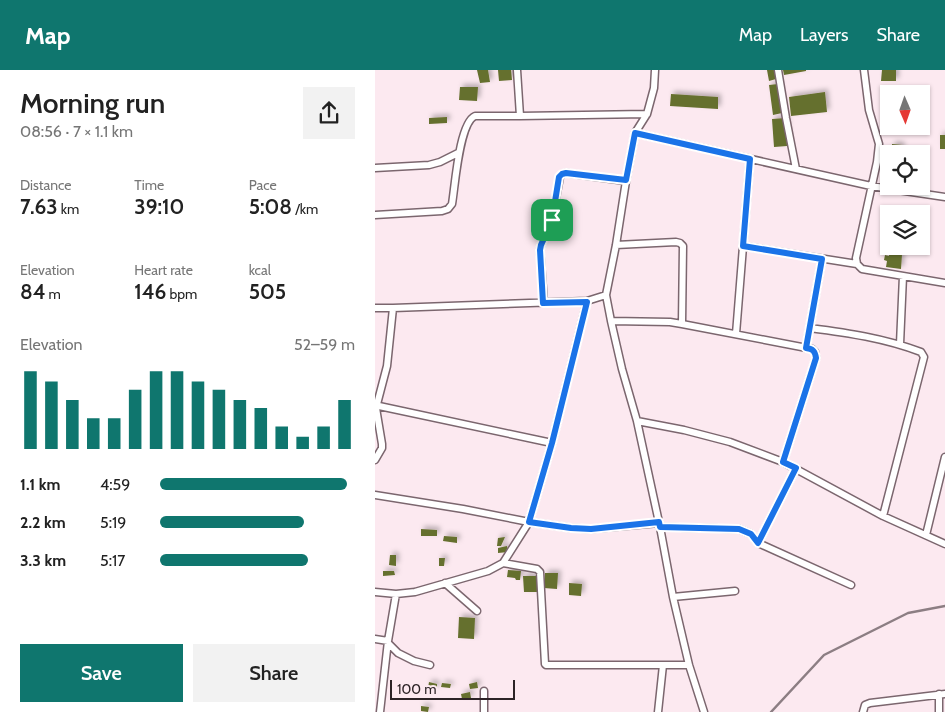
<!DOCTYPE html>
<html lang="en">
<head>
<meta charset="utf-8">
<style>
	:root { --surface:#fff; --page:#f2f2f2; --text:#222; --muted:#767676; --accent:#0f766e }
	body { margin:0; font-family:Cabin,sans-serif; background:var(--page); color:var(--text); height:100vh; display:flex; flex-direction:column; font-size:19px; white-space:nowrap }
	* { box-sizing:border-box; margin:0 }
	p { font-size:16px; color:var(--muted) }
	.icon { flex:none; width:28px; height:28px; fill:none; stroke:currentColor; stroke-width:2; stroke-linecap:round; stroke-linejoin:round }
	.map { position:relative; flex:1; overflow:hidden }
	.sheet { display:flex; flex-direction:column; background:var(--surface); width:375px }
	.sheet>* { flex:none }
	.needle { width:32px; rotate:178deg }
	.fabs { position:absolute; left:505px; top:15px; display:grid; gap:10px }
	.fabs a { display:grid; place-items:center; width:50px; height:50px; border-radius:0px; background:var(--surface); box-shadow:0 1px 4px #0004; font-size:25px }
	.scale { position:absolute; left:15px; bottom:12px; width:125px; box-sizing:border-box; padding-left:5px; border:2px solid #2c2326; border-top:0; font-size:14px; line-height:18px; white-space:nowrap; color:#2c2326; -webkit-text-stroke:4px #fce9f0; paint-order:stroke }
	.pin { position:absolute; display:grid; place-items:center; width:42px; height:42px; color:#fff; margin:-21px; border-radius:10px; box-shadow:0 2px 8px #0006 }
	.round { display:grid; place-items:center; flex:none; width:52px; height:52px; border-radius:0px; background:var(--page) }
	.summary { display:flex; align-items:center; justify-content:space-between; height:85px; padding:0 20px }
	h1 { font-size:28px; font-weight:600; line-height:38px }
	.stats { display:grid; grid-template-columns:repeat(3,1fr); gap:8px; height:85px; padding:5px 20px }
	.stats div { display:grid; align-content:center }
	.stats b { font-size:21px; font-weight:600 }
	.stats small { font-size:14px; font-weight:400 }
	.stats p { font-size:14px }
	.chart { height:140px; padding:10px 20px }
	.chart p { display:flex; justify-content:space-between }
	.chart svg { width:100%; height:90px; margin-top:5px; stroke:var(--accent); stroke-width:6 }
	.button { display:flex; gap:10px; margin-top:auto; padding:10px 20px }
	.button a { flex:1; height:58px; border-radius:0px; background:var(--accent); color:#fff; font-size:20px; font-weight:600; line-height:58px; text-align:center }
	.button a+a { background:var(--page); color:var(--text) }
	ul { padding:0 20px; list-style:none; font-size:16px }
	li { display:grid; grid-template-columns:80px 60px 1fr; align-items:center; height:38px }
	li i { height:12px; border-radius:6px; background:var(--accent) }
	header { display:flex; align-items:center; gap:30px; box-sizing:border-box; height:70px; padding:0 25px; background:var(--accent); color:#fff }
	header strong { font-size:24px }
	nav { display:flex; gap:28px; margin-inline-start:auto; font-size:18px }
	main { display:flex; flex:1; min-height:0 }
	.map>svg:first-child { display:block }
</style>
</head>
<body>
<header>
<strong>Map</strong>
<nav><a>Map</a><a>Layers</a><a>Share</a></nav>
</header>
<main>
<section class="sheet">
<div class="summary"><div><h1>Morning run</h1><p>08:56 · 7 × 1.1 km</p></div><a class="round"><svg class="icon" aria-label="share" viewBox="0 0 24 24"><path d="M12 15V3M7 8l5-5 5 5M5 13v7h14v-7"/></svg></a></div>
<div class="stats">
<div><p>Distance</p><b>7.63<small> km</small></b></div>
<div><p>Time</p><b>39:10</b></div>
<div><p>Pace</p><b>5:08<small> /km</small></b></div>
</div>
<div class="stats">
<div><p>Elevation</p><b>84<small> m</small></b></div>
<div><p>Heart rate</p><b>146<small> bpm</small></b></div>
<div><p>kcal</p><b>505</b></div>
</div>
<div class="chart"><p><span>Elevation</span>52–59 m</p>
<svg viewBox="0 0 160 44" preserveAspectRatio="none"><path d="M5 44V6M15 44V11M25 44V20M35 44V29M45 44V29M55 44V15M65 44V6M75 44V6M85 44V11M95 44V15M105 44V20M115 44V24M125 44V33M135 44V38M145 44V33M155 44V20"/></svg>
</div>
<ul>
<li><b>1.1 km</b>4:59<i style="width:96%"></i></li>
<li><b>2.2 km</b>5:19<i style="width:74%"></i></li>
<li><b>3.3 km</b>5:17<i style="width:76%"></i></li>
</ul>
<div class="button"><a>Save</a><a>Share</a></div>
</section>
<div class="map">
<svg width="570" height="642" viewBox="0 0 570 642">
	<defs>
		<filter id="shadow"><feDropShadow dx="3" dy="-3" stdDeviation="2.5" flood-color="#0004"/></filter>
	</defs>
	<rect width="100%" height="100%" fill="#fce9f0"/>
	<path fill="#656f2d" filter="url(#shadow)" d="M102 0H113L115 12 105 13Z
		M123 0H136L137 10 124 11Z
		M392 0H399L401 9 394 11Z
		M408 0H431V1L409 5Z
		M507 0H521V11H506Z
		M403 14 407 43 398 45 394 15Z
		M85 17H103L102 31 84 30Z
		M450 22 452 42 416 46 414 27Z
		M296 24 343 27V39L295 36Z
		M72 47V53L54 54V48Z
		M411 48 412 76 399 77 397 49Z
		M565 65H570V79H565Z
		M517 74 527 75 526 84H517Z
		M514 182 527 184 526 199 511 197 512 191 509 190 510 185 514 186Z
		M46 459 62 460V466H46Z
		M69 466 82 467V473L68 471Z
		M130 467 126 476H122L123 468Z
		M132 476 133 482 123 483V478Z
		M15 485H21V496L14 495Z
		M64 488H70L69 496H64Z
		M133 500 146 501 145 510H141L140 508 132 507Z
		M8 501H19L20 505 8 506Z
		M170 503H183L182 519 169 518Z
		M148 506H162V522H149Z
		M194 513 207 514 206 526 194 525Z
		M84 547 100 548 99 569 83 568Z
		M54 612 62 614V619L53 618Z
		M102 612 103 618 95 619 94 614Z
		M67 613 76 614 75 618 66 617Z
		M95 622 96 628 87 629 86 624Z
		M46 636 54 637 53 642 46 641Z"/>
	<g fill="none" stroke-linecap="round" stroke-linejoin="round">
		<g stroke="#7b666e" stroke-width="9">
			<path id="minor" d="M142 0 145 46
				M280 0 279 18 272 44 260 63 251 111 241 175 231 225 236 251 247 299 262 351 285 457 298 527 314 595 329 642
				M403 0 411 48 421 99
				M260 63 496 116 570 127
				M0 98 54 95 65 92 83 83
				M0 145 67 141 73 139 77 134C80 117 84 53 100 46H145L272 44
				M241 175 301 172 305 173 308 176 307 254
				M368 176 482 194 487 199 570 213
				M482 194 481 188 502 92 504 74 494 40 489 0
				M169 233 165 180 166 175 177 149 185 107 187 104 191 103 251 111
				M0 238H18L212 231 231 225
				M236 251 295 252 307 254 437 279 440 282 441 288 408 392
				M435 258C473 263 509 268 546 282L549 287 508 446
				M361 264 375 89
				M525 274 528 206
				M431 278 447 189
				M2 336H4L177 373
				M262 351 309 360 355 372 408 392 508 446 570 474
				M0 390 7 378V374L1 338 12 296 18 238
				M421 398 383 473 476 515
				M0 425 88 439 154 452 196 458 216 459 284 453
				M285 457 364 459 376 464 383 473
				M551 465 570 387
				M128 493 162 499 165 502 170 594 171 595H314
				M70 513 102 541
				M0 522 21 524 40 522 113 501 128 493 154 452 177 373 212 231
				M298 527 360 521
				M0 569 13 571
				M13 573 23 583 39 591 55 595
				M109 621V642
				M564 624V642
				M5 642 13 571 21 524
				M283 642 288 595
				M488 642 490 635 495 633 570 624"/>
		</g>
		<use href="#minor" stroke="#fff" stroke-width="6"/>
		<path stroke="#8c7e83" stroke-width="2.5" d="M396 642 449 585 533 543 570 536"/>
	</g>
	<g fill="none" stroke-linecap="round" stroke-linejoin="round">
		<g stroke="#fff" stroke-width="10">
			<path id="route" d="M260 63 375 89 368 176 447 189 431 278C438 279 440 281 441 288L408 392 421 398 383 473 376 464 364 459 285 457 284 452 216 459 196 458 154 452 177 373 212 232 168 233 165 180 166 175 177 150 184 107 187 104 191 103 251 110Z"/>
		</g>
		<use href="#route" stroke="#1a73e8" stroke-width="6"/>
	</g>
</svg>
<div class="fabs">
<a><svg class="needle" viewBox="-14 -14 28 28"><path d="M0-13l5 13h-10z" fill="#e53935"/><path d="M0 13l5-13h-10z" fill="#767676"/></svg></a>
<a><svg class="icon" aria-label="locate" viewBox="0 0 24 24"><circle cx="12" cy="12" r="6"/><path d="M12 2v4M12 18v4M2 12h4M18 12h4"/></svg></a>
<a><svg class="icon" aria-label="layers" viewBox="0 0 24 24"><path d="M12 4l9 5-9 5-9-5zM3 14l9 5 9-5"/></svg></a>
</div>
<div class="scale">100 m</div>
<div class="pin" style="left:177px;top:150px;background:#1e9e55"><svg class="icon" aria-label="arrive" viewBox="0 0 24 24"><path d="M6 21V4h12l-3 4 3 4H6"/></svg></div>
</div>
</main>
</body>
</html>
